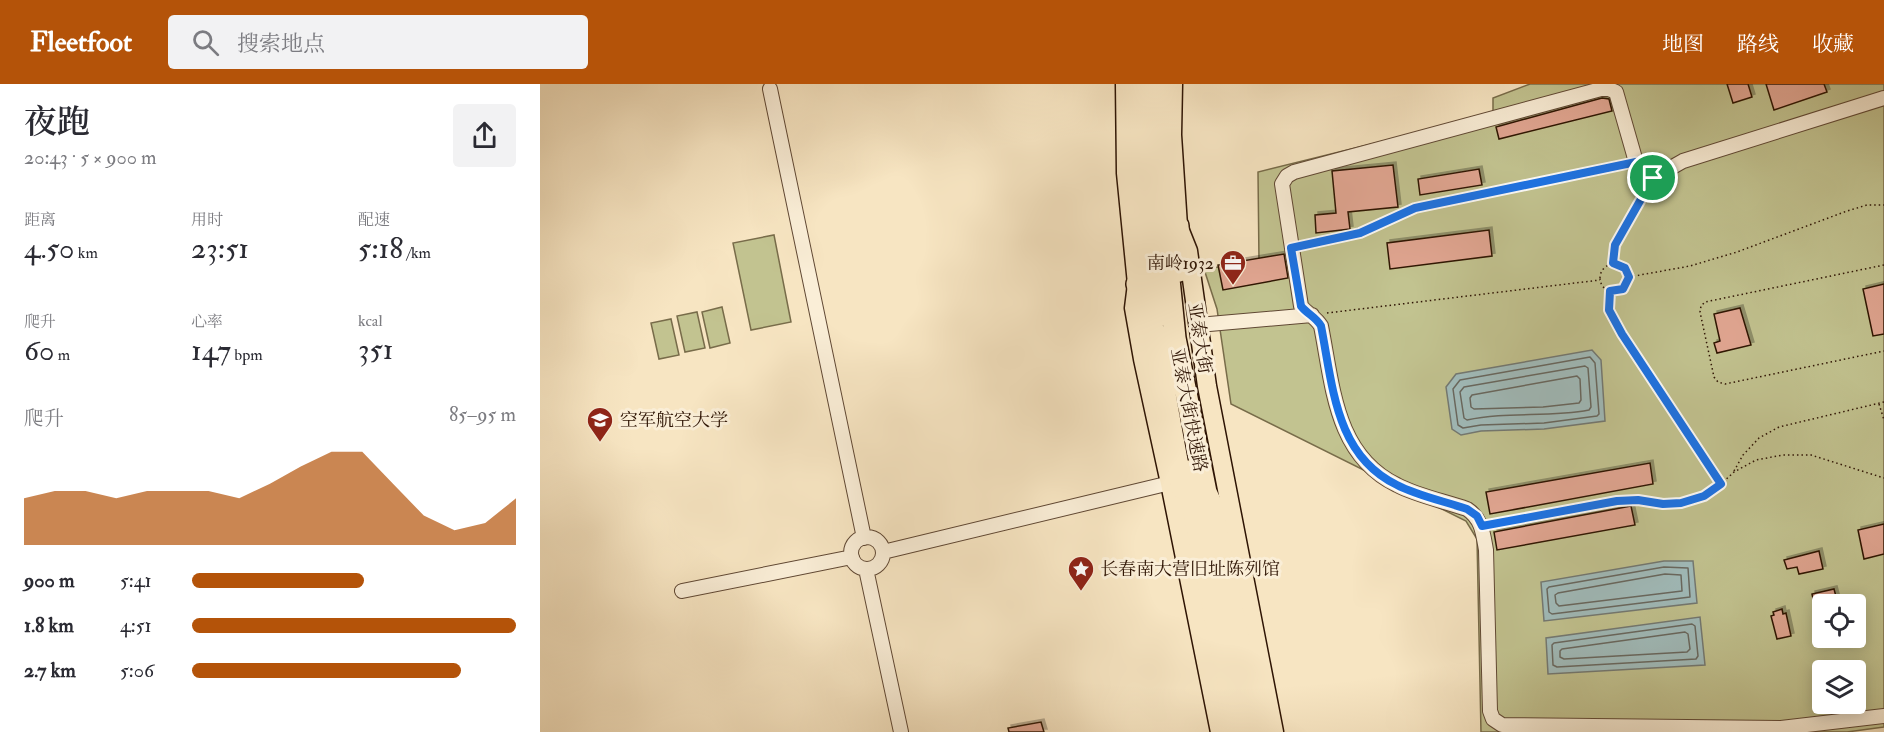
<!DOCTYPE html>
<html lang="zh">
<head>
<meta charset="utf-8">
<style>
	:root { --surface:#fff; --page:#f2f2f3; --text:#2b2b33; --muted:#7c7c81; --accent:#b45309 }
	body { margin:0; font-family:"IM FELL Double Pica","Noto Serif SC",serif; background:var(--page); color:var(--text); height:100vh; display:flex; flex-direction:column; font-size:22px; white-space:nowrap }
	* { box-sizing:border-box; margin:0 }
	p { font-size:20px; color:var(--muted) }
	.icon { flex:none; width:33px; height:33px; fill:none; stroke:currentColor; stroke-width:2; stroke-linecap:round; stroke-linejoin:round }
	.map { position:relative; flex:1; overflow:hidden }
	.drawer { display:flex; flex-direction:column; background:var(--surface); width:540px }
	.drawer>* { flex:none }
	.controls { position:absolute; left:1272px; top:510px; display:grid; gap:12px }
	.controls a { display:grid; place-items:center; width:54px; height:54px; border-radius:6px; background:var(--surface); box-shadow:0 3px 15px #0003; font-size:30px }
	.pin { position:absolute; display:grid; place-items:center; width:51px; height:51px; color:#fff; margin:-26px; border:3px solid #fff; border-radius:50%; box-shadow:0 2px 6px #0007 }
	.round { display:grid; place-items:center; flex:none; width:63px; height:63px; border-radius:6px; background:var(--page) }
	.summary { display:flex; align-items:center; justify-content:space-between; height:102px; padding:0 24px }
	h1 { font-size:33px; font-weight:600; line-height:45px }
	.metrics { display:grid; grid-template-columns:repeat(3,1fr); gap:9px; height:102px; padding:6px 24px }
	.metrics div { display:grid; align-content:center }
	.metrics b { font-size:30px; font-weight:600 }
	.metrics small { font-size:16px; font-weight:400 }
	.metrics p { font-size:16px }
	.chart { height:168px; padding:12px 24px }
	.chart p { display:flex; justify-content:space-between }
	.chart svg { width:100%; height:108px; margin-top:6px; fill:var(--accent); opacity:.7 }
	ul { padding:0 24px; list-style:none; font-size:20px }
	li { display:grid; grid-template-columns:96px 72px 1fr; align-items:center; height:45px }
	li i { height:15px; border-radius:8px; background:var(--accent) }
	header { display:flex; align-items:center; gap:36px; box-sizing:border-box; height:84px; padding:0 30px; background:var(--accent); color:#fff }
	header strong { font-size:28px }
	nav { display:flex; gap:33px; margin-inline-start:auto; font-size:21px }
	.search { width:420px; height:54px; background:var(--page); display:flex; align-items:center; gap:15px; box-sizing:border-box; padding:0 21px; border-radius:6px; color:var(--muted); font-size:22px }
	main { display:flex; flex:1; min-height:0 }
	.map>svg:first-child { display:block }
</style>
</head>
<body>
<header>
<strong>Fleetfoot</strong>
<div class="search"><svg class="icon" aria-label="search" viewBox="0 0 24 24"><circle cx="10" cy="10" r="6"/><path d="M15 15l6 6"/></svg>搜索地点</div>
<nav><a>地图</a><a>路线</a><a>收藏</a></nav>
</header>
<main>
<section class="drawer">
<div class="summary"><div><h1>夜跑</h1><p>20:43 · 5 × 900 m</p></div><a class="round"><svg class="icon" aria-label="share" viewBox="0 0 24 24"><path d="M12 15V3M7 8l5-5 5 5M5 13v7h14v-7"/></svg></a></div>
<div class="metrics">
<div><p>距离</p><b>4.50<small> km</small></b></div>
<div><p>用时</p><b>23:51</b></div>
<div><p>配速</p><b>5:18<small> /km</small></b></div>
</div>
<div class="metrics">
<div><p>爬升</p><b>60<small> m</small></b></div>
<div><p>心率</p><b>147<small> bpm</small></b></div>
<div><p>kcal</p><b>351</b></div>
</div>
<div class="chart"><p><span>爬升</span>85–95 m</p>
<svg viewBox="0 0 160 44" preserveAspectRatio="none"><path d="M0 44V25L10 22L20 22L30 25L40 22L50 22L60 22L70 25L80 19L90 12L100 6L110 6L120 19L130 32L140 38L150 35L160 25V44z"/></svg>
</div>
<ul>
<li><b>900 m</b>5:41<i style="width:53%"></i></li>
<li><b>1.8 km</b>4:51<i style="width:100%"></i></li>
<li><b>2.7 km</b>5:06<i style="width:83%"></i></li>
</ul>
</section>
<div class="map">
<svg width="1344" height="648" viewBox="0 0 1344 648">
	<defs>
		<filter id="shadow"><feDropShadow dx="3" dy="-3" stdDeviation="0" flood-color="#0004"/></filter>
	</defs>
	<rect width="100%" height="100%" fill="#f7e5c2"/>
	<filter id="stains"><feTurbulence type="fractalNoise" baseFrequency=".00333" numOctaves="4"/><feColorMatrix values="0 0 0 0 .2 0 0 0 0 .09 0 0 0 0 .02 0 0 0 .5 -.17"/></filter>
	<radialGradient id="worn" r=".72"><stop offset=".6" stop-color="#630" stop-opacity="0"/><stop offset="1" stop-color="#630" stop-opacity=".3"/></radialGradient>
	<path fill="#c2c390" stroke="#786c4a" stroke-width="1.5" fill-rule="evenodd" d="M990 0H1344V643L1307 648H941L937 455 926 437 691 320 677 225 664 185 719 177 718 88 953 30V14ZM1282 520H1316V554H1282ZM1282 586H1316V620H1282Z
		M234 151 251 238 211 246 193 159Z
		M182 223 190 259 170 264 162 228Z
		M157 228 165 264 145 268 137 232Z
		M131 235 139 271 119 275 111 239Z"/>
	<path fill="#a1bdbd" stroke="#737973" stroke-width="1.5" d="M1052 266 1061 276 1065 337 1004 345 941 347 921 351 912 345 906 303 916 290Z
		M1124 477H1153L1157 519 1004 537 1001 498Z
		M1160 533 1165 581 1008 590 1006 554Z"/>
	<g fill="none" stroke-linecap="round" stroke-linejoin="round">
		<path stroke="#686860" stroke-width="1.5" d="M1050 273 1055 279 1059 330 1057 332 1004 339 941 341 923 344 918 341 913 305 920 296Z
			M1045 282 1048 284 1051 323 1049 326C1009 334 967 327 927 336L924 334 920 308 924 303Z
			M1037 292 1040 295 1041 316 1039 319 1003 323 934 325 931 323 930 314 932 311Z
			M1124 483 1148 484 1150 513 1012 530 1009 528 1007 505 1009 503Z
			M1125 490 1141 491 1142 507 1019 522 1016 519 1015 511 1018 509Z
			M1152 540 1155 542 1158 572 1156 575 1017 583 1013 581 1012 561 1014 559Z
			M1145 548 1148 550 1150 565 1147 568 1024 575 1020 573V567L1022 565Z"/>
	</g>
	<path fill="#e1a692" stroke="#2e1404" stroke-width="1.5" filter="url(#shadow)" d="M1187 0H1208L1212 13 1193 19Z
		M1226 0H1284L1287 8 1234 26Z
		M1062 14 1069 15 1072 27 959 55 956 43Z
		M853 81 858 123 808 128 810 145 776 149 775 131 796 129 792 87Z
		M939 85 942 101 880 111 878 95Z
		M949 146 952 172 850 185 847 159Z
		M744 170 748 194 683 206 678 181Z
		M1344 200V250L1333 252 1323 205Z
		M1200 224 1211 261 1177 269 1174 259 1180 257 1174 230Z
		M1110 379 1113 400 950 430 946 408Z
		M1091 422 1095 441 957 466 954 448Z
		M1344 440V470L1324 475 1318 446Z
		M1279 467 1283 485 1259 490 1257 483 1247 485 1244 476Z
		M1294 505 1298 520H1282V542H1279L1272 510Z
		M1242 525 1243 530 1246 529 1251 552 1237 555 1231 532 1234 531 1233 528Z
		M501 638 504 648H469L468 644Z"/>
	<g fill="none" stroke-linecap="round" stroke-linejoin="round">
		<g stroke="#604834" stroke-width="16">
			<path id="minor" d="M230 5 324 454
				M1344 14 1143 77 1113 94 1105 91 1096 78 1076 8 1069 5H1061L754 88 747 92 742 100 761 222C767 230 776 233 781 242 793 302 795 371 857 401 878 412 904 417 927 425 942 435 943 449 946 466L950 627 953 635 962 641 1241 644 1344 632
				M658 241 772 231
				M311 469a16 16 0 1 1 32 0a16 16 0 1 1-32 0Z
				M343 468 630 399
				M326 485 361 648
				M142 507 312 473"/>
		</g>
		<g stroke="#2e1404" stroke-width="21">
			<path id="major" d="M585 0 586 89 597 200 594 224 603 275 630 399 680 648
				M633 0 632 51 638 142 648 167 667 302 734 648"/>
		</g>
		<g stroke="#2e1404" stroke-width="24">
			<path id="highway" d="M601 0C600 78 605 156 619 232
				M617 0 619 97 635 254 666 408 671 419 717 648
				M638 142 640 187
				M597 200 613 245 642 404
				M648 387 653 424 698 648"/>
		</g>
		<path stroke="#2e1404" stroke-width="1.5" stroke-dasharray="1.5 3" stroke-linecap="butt" d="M764 161 820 149 875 124 1084 80
			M1073 179 1075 161 1107 105
			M1060 194a14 14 0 1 1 28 0a14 14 0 1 1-28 0Z
			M1344 181 1165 218 1161 222 1160 228 1174 293 1178 298 1185 300 1344 267
			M1089 193 1150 182 1197 168 1307 127 1327 121H1344
			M1070 207 1069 226 1073 236 1180 399
			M787 229 1060 196
			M1339 320 1344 336
			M1194 387 1203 371 1219 354 1239 343 1344 318
			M953 440 1077 417 1098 416 1123 420 1141 419 1164 412 1181 400 1194 388 1216 376 1243 371H1271L1344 394"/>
		<use href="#minor" stroke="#faeed7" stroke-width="14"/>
		<use href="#major" stroke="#f7e5c2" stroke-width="18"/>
		<use href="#highway" stroke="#f7e5c2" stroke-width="21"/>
	</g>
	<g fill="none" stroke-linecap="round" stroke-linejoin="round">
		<g stroke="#fff" stroke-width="12">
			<path id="route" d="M1096 78 1105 91 1113 94 1075 161 1073 179 1085 184 1089 193 1083 205 1070 207 1069 226 1082 250 1181 400 1164 412 1141 419 1123 420 1098 416 1077 417 942 442 937 432 927 425C904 417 878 412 857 401 795 371 793 302 781 242 776 233 767 230 761 222L751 164 820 149 875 124Z"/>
		</g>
		<use href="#route" stroke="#1a73e8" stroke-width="8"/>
	</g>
	<defs>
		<g id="office-pin" transform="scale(1.35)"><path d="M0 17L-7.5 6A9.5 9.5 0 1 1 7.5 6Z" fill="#8f2418" stroke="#faeed7"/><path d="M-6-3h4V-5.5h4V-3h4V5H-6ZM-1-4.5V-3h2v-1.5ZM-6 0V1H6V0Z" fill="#fff"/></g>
		<g id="university-pin" transform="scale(1.35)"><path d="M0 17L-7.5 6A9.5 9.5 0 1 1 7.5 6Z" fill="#8f2418" stroke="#faeed7"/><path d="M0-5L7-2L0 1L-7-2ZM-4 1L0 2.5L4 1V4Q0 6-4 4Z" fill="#fff"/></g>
		<g id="sight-pin" transform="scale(1.35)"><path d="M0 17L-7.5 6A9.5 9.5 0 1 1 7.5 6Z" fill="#8f2418" stroke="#faeed7"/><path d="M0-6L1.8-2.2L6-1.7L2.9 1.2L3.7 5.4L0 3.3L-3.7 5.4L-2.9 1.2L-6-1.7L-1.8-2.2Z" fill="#fff"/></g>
	</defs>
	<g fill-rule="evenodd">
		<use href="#office-pin" x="693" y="179"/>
		<use href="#university-pin" x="60" y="336"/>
		<use href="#sight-pin" x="541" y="485"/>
	</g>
	<g text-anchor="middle" stroke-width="6" stroke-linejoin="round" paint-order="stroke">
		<g font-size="18" fill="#2e1404" stroke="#faeed7" text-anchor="start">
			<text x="674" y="185" text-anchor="end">南岭1932</text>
			<text x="80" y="342">空军航空大学</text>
			<text x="560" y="491">长春南大营旧址陈列馆</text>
		</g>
		<g font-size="18" fill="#2e1404" stroke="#faeed7">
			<text transform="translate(660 254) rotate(81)" y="6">亚泰大街</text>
			<text transform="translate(649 326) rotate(79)" y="6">亚泰大街快速路</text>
		</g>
	</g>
	<rect width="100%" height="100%" filter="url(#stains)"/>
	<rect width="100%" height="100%" fill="url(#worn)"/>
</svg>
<div class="controls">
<a><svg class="icon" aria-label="locate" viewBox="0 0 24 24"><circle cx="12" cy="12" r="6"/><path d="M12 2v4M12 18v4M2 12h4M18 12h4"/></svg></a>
<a><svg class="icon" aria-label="layers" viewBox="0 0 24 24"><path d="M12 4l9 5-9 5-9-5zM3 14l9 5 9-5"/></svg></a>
</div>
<div class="pin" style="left:1113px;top:94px;background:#1e9e55"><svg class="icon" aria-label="arrive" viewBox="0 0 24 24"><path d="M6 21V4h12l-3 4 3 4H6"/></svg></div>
</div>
</main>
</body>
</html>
